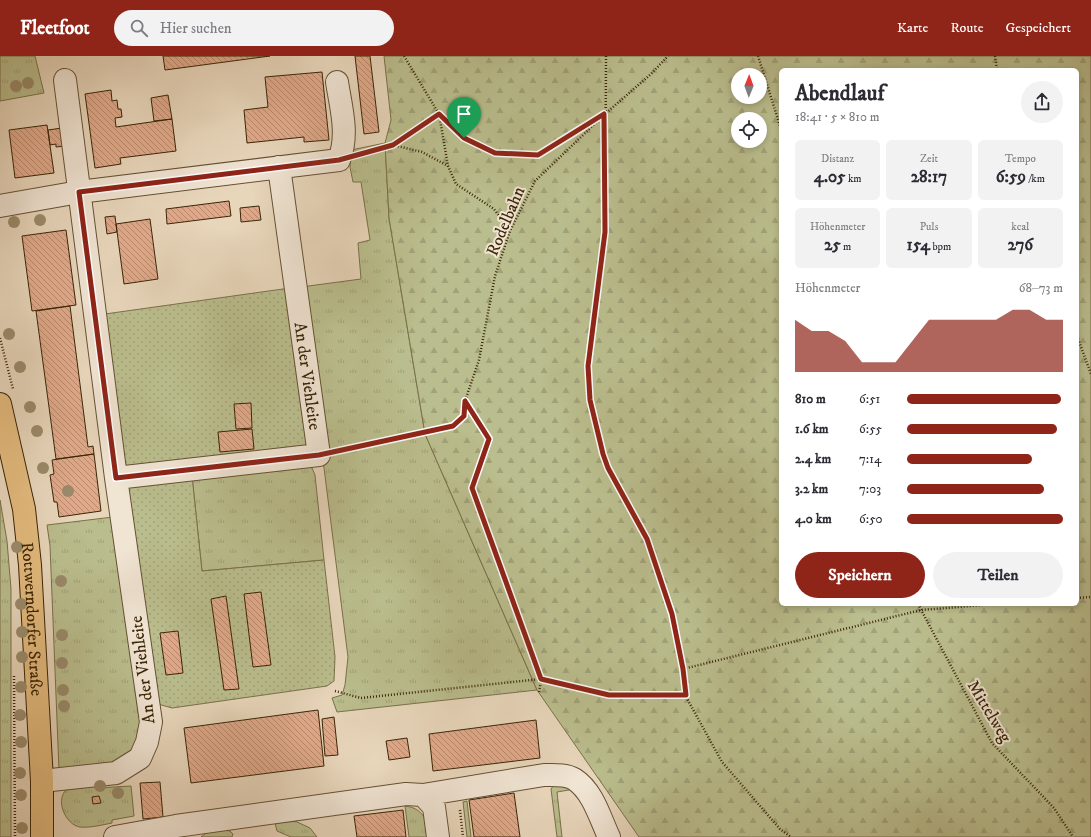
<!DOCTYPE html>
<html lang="de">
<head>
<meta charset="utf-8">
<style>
	:root { --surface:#fff; --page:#f2f2f3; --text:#2b2b33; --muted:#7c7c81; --accent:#8f2418 }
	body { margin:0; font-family:"IM FELL DW Pica",serif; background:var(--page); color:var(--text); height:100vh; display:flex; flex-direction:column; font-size:15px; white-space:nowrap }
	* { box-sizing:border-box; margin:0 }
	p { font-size:13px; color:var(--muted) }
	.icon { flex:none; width:22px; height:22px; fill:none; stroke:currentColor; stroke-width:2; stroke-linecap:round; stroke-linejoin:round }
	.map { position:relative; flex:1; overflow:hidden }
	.details { position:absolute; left:779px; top:12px; width:300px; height:538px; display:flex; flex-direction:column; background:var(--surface); border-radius:6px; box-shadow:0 2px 6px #0003 }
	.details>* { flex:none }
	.needle { width:26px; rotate:1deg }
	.controls { position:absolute; left:731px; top:12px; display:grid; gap:8px }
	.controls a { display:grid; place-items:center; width:36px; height:36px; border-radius:50%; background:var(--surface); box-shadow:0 2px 6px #0003; font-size:20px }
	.pin { position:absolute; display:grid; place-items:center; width:34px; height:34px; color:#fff; margin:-41px -17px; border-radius:50% 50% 50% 0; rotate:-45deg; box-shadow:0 0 4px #0007 }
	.pin .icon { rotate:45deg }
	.round { display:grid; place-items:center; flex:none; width:42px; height:42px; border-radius:21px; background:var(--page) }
	.head { display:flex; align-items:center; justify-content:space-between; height:68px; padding:0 16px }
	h1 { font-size:22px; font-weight:700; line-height:30px }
	.figures { display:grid; grid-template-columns:repeat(3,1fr); gap:6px; height:68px; padding:4px 16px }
	.figures div { display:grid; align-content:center; border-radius:6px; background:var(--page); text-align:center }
	.figures b { font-size:17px; font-weight:700 }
	.figures small { font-size:11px; font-weight:400 }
	.figures p { font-size:11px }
	.chart { height:112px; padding:8px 16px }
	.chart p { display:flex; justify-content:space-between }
	.chart svg { width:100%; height:72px; margin-top:4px; fill:var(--accent); opacity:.7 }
	.primary-button { display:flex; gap:8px; margin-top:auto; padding:8px 16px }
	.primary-button a { flex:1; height:46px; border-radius:24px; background:var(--accent); color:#fff; font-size:16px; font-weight:700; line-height:46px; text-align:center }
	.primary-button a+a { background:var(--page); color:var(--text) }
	ul { padding:0 16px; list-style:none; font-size:13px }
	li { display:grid; grid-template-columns:64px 48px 1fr; align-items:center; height:30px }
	li i { height:10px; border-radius:5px; background:var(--accent) }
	header { display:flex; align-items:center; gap:24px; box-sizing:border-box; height:56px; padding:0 20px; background:var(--accent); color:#fff }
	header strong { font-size:19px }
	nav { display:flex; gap:22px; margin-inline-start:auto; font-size:14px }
	.search { width:280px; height:36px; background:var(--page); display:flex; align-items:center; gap:10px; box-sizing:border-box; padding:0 14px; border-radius:22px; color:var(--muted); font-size:15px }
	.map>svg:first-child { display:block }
</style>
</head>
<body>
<header>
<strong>Fleetfoot</strong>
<div class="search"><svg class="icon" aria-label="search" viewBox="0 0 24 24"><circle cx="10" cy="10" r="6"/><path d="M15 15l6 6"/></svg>Hier suchen</div>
<nav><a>Karte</a><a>Route</a><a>Gespeichert</a></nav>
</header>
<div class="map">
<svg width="1091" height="781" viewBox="0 0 1091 781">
	<defs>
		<pattern id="grass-tufts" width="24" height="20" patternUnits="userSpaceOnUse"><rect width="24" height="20" fill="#babd8d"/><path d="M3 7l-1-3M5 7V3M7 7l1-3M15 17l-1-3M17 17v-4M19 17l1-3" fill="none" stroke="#a1a278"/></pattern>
		<pattern id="forest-firs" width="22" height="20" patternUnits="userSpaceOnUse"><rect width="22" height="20" fill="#babd8d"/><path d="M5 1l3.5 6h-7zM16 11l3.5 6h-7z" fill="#a1a278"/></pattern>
		<pattern id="garden-dots" width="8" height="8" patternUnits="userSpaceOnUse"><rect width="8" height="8" fill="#babd8d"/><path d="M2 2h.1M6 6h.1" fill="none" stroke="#a1a278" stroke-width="1.8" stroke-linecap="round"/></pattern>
		<pattern id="building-back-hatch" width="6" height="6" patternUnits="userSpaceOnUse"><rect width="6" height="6" fill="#e1a989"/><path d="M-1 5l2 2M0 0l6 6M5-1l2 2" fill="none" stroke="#b7896e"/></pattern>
	</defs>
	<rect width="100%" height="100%" fill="#e8d6bb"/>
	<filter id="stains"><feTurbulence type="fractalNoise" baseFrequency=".005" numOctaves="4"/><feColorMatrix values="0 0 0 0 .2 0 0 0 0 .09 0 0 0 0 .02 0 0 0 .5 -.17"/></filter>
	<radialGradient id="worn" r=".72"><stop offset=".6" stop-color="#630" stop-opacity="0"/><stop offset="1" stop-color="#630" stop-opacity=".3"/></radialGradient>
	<path fill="url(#grass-tufts)" stroke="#7a714a" d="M0 0H35L44 37 0 45Z
		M385 87 389 162 425 378 537 634 337 656 332 642 342 639 345 629 348 601 301 231 361 223 358 187 370 184 361 126H353L350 111 351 94Z
		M304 408 312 412 315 419 324 504 202 515 192 420Z
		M0 444 7 485 11 533V781H0Z
		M113 461 143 668 134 696 116 707 59 714 50 490 47 469Z
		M96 728 97 732 131 730 134 760 112 764V767C102 769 90 772 80 771 66 769 55 745 66 734 73 727 87 728 96 728Z
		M554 729 566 730 569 734 557 736 562 781H557L551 733Z
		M467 745 471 781H467L463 746Z
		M405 750C423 752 428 765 430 781H409Z
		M295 765 310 772 317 781H291L277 775 275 767Z
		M223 774 230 775 233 778 232 781H201L206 777Z"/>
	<path fill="url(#forest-firs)" stroke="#7a714a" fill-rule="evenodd" d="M384 0H1091V781H639L537 634 425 378 389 162 385 87 391 64ZM781 14H1077V548H781ZM738 19H760V41H738ZM738 63H760V85H738Z"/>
	<path fill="url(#garden-dots)" stroke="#7a714a" d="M290 232 307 387 302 395 125 416 105 258Z
		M192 420 202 515 324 504 335 601 334 625 327 630 172 652 158 648 126 427Z"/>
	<path fill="url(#building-back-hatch)" stroke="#3a2507" d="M163 0H270L165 14Z
		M355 0H370L379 76 364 78Z
		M322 16 329 84 304 86V81L247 87 244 54 268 51 265 21Z
		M111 34 112 45 117 44 118 53H121L122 61 115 62 116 71 172 63 176 95 120 102 121 108 95 112 85 38Z
		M168 39 172 63 154 65 151 42Z
		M47 69 54 117 15 122 9 74Z
		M62 72 64 90 56 91V88L50 89 48 74Z
		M229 145 231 160 167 168 166 153Z
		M259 150 261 164 241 166 240 152Z
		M115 160 117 176 107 178 105 161Z
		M150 163 158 223 124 228 116 168Z
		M66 174 76 249 32 255 22 180Z
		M70 250 88 391 93 390 94 398 56 403 36 255Z
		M251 347 252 372 236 373 234 348Z
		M252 373 254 393 220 396 218 376Z
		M94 398 101 455 59 461 57 446H54L50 419 54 418 52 404Z
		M261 536 271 609 253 611 244 538Z
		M226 540 239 633 224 634 211 543Z
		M178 575 183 617 166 619 160 577Z
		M318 654 324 710 191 727 184 672Z
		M334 661 338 699 325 700 322 663Z
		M536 664 540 702 433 715 429 678Z
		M407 682 410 701 389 704 386 685Z
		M160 726 163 761 143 763 140 727Z
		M514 737 520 781H474L469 744Z
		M99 740 101 747 93 748 92 741Z
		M403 754 406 781H357L354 760Z"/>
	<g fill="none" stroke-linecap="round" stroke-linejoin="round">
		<g stroke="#665134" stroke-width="24">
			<path id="minor" d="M0 150 79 136 339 104C349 78 341 52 337 26
				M116 422 319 399 279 111
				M42 725 116 717 140 702 147 686 151 666 116 422 65 24
				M423 739 434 751 438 781
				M115 781 176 770 406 738 423 739 544 719C554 719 566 718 574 723 593 735 600 762 609 781"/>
		</g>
		<g stroke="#3a2507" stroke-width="24">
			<g id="major">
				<path id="s1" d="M0 348 24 453 30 509 42 725V781"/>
			</g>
		</g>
		<path stroke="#3a2507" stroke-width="2.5" stroke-dasharray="1 2" stroke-linecap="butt" d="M404 0 439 58 464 82 495 97 538 99 600 61
			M606 0 605 176 589 310 590 344 603 398 608 412 647 483 672 558 683 613 685 639 722 706 780 773 791 781
			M758 0 781 73
			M995 0 997 14
			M393 89 439 58 448 110 456 128 494 153 510 175
			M363 97 393 89 422 96 448 110
			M1077 280 1091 318
			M0 282 13 333
			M465 345 489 383 472 432 541 623 539 638
			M339 394 453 370 464 360 465 345 479 304 495 220 510 175 535 125 605 58 651 18 668 0
			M1077 542 1091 541
			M918 548 992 687 1054 752 1073 781
			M683 613 921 554 995 548
			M14 620 15 781
			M335 635 361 642 541 623 609 639H685
			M460 754 463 781"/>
		<use href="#minor" stroke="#f0e4d3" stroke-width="22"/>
		<use href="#major" stroke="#e4bb7e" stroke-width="22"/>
	</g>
	<g fill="#9a8a6a">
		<circle cx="28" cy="27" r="6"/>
		<circle cx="16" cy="30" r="6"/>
		<circle cx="40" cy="164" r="6"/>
		<circle cx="14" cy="166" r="6"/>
		<circle cx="9" cy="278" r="6"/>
		<circle cx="20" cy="311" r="6"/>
		<circle cx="30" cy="351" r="6"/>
		<circle cx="37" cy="375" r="6"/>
		<circle cx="43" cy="412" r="6"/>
		<circle cx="68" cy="435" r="6"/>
		<circle cx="17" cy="491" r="6"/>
		<circle cx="61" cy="525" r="6"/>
		<circle cx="21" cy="548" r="6"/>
		<circle cx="22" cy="576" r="6"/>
		<circle cx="62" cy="579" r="6"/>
		<circle cx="22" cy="601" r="6"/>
		<circle cx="62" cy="607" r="6"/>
		<circle cx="21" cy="631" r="6"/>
		<circle cx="63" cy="634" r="6"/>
		<circle cx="64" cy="650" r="6"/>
		<circle cx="20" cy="659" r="6"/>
		<circle cx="21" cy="686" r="6"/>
		<circle cx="20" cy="717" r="6"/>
		<circle cx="100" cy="730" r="6"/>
		<circle cx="118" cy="737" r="6"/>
		<circle cx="21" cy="739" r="6"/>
		<circle cx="22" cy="772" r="6"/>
	</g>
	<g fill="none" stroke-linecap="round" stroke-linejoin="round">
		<g stroke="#fff" stroke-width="8">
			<path id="route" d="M439 58 464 82 495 97 538 99 604 58 605 176 588 310 590 344 603 398 608 412 647 483 672 558 683 613 686 639H609L541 623 472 432 489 383 465 345 464 360 453 370 319 399 116 422 79 136 339 104 393 89Z"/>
		</g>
		<use href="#route" stroke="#8f2418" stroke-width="5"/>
	</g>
	<g text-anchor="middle" stroke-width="4" stroke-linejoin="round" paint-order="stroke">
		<g font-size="17" fill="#3a2507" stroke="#f0e4d3">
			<text transform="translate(505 165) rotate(-67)" y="6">Rodelbahn</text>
			<text transform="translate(308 320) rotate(82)" y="6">An der Viehleite</text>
			<text dy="6" stroke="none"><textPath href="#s1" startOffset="218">Rottwerndorfer Straße</textPath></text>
			<text transform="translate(142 614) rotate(-97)" y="6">An der Viehleite</text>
			<text transform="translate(990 655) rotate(59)" y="6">Mittelweg</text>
		</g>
	</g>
	<rect width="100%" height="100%" filter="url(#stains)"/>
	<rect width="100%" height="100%" fill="url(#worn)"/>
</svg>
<div class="controls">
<a><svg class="needle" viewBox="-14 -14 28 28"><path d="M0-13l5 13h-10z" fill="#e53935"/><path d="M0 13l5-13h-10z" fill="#7c7c81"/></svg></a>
<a><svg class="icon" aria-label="locate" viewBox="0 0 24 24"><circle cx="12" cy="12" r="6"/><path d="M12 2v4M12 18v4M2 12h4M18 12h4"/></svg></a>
</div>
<div class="pin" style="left:464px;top:82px;background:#1e9e55"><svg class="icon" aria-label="arrive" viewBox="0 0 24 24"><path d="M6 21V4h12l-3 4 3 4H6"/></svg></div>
<section class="details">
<div class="head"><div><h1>Abendlauf</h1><p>18:41 · 5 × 810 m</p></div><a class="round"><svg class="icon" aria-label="share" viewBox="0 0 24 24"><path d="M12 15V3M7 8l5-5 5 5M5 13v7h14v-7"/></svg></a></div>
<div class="figures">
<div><p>Distanz</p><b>4.05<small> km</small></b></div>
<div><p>Zeit</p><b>28:17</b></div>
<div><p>Tempo</p><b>6:59<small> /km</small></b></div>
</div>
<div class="figures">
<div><p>Höhenmeter</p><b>25<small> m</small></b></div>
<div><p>Puls</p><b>154<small> bpm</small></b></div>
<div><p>kcal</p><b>276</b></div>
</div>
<div class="chart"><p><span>Höhenmeter</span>68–73 m</p>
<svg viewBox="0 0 160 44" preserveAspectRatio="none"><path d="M0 44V12L10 19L20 19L30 25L40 38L50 38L60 38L70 25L80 12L90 12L100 12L110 12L120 12L130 6L140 6L150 12L160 12V44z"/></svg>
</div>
<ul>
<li><b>810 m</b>6:51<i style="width:99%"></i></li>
<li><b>1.6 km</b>6:55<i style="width:96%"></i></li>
<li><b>2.4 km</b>7:14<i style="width:80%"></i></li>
<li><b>3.2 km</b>7:03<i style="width:88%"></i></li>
<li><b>4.0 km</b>6:50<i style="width:100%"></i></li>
</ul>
<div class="primary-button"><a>Speichern</a><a>Teilen</a></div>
</section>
</div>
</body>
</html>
